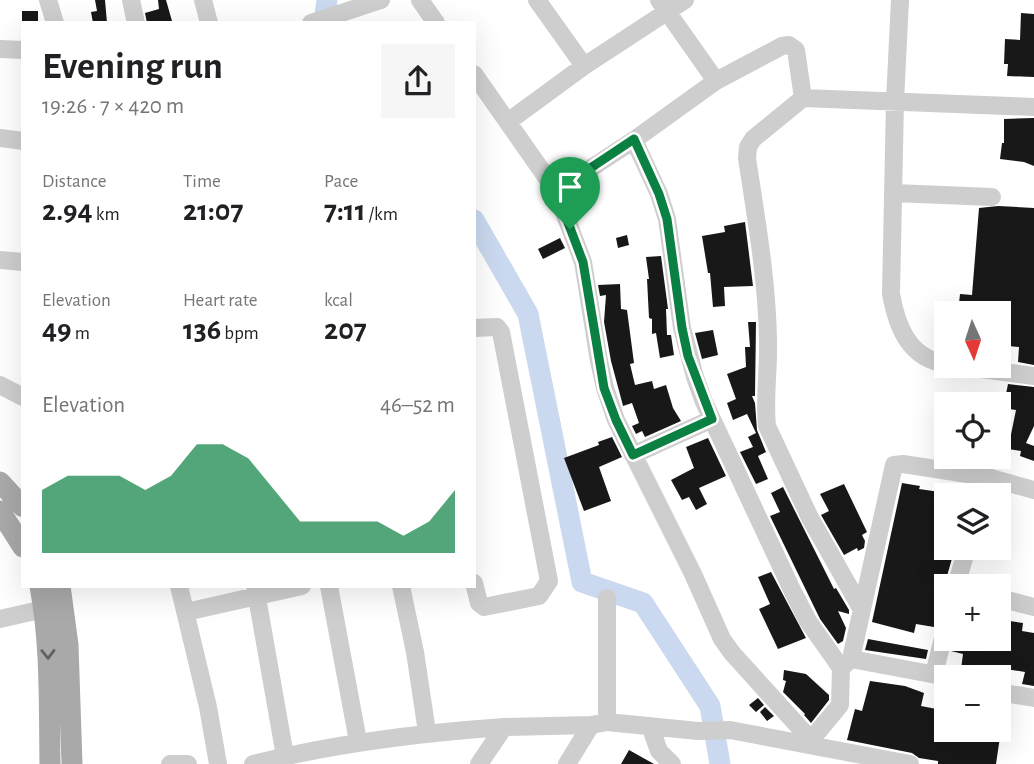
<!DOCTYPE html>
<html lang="en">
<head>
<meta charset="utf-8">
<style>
	:root { --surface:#fff; --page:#f6f6f6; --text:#202124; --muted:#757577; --accent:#0b8043 }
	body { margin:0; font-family:"Alegreya Sans",sans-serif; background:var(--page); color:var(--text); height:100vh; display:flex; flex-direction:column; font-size:26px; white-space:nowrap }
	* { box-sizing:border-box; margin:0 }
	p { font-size:23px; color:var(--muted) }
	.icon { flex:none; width:38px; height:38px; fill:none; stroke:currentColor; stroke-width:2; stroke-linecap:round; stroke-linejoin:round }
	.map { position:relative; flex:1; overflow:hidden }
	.details { position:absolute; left:21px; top:21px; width:455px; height:567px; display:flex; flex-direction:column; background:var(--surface); border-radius:0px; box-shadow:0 7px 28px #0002 }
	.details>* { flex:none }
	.needle { width:46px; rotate:177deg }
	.controls { position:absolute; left:934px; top:301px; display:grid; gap:14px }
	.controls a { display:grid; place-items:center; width:77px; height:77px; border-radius:0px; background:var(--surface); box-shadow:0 7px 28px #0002; font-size:35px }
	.pin { position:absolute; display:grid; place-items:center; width:60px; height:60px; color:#fff; margin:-72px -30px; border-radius:50% 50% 50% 0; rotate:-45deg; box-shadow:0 0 7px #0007 }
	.pin .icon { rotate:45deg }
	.round { display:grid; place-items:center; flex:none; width:74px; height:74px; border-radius:0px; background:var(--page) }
	.head { display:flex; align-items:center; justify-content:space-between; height:119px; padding:0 21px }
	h1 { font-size:38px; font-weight:700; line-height:52px }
	.figures { display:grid; grid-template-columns:repeat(3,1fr); gap:10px; height:119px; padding:7px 21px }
	.figures div { display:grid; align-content:center }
	.figures b { font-size:30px; font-weight:700 }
	.figures small { font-size:19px; font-weight:400 }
	.figures p { font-size:19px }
	.chart { height:196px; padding:14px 21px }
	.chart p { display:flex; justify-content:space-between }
	.chart svg { width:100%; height:126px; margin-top:7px; fill:var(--accent); opacity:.7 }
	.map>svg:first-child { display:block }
</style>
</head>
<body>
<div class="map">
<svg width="1034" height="764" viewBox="0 0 1034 764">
	<rect width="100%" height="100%" fill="#fff"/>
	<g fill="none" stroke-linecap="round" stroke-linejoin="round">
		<path stroke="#cad9ef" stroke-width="21" d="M324 23 327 0
			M474 220 528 314 582 582 643 603 710 706 720 764"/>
	</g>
	<path fill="#181818" d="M95 0H105L107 23H93L91 12 97 11Z
		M158 0H166L172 21 147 23 145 13 159 9Z
		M22 11H38V23H22Z
		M1021 13 1034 14V77L1007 76 1008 64H1004L1005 39 1020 40Z
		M1034 118V166L1024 162 1000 159 1002 143H1004V119Z
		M998 206 1034 208V365L1018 362 1019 347 999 345V313H958L960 294 972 295 979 208Z
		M745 222 753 286 724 287 725 306 713 307 710 273H708L702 236 725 232 724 226Z
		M627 235 629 245 618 248 616 238Z
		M560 238 565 248 543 259 538 249Z
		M661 256 668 309H666L667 335H671L674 355 660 358 656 333 652 334V319L649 318 647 279H649L646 257Z
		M620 284 621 309 627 310 634 363 630 364 635 385 652 381 654 389 666 385 673 408 681 421 645 437 642 431 636 434 632 426 639 423 632 403 623 406 622 402 611 361 604 322 606 295 600 296 598 285Z
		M748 322H756L755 396H752L755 403 757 430 766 452 758 456 768 479 756 484 740 452 753 447 748 437 756 433 747 414 733 420 727 403 736 399 727 374 746 367 745 347H750Z
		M713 330 718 355 702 359 695 333Z
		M1008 384 1034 387V426L1026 443 1034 446V461L1020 456 1021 451 1008 449 1016 410 1009 409 1010 394H1006Z
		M612 437 622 457 599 467 611 501 584 511 564 458 599 445 598 442Z
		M708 438 726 476 699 488 707 504 696 510 689 497 682 500 671 480 694 468 686 447Z
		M902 483 920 486 919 489 947 493V522L943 538 947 539V548H955L945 583 947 601 944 611 938 615 934 627 916 624 914 633 872 622Z
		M844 484 867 532 862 535 865 541 864 548 858 551 857 548 844 555 821 515 829 511 820 494Z
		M783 487 834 589 836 588 849 610V614L838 611 846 628 843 641 838 644 820 619 770 516 780 512 771 493Z
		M771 572 806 638 778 649 759 609 770 604 758 577Z
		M999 615 1011 618 1010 621 1023 623 1022 631 1034 633V686L1022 684 1025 672 1006 669 1005 677H960L963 654 951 651 955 639H999Z
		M868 639 928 650 926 659 865 650Z
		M784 670 806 674 829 695V700L811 723 804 715 805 714 783 692 786 681 783 680Z
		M870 681 905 686 924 693 921 706 947 711V730H1001L996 764H938V761L919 758 912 753 847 740 855 709 862 711Z
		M758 698 764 705 756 712 749 705Z
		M765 707 774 716 767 721 760 712Z
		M629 750 654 764H621Z"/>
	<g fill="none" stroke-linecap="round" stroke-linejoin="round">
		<path stroke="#cecece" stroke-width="18" d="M48 0 55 23
			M131 0 136 23
			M203 0 209 23
			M420 0 436 23
			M537 0 584 66
			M659 0 716 81
			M900 0 895 101 891 294C897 327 909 359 947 364
			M311 23 381 0
			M0 49 23 50
			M474 74 556 191 583 262 599 361 605 388 616 420 693 574 722 639 732 653 811 740
			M803 98 1034 107
			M509 121 584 66 685 0
			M0 138 23 141
			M634 140 659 194 667 219 682 328 695 377 704 402 793 592 808 621 841 668
			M556 191 634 140 716 81 782 46 789 45 796 50 803 98 753 139 748 147 747 158C756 218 767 279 768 340 769 369 764 398 767 426L810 518 861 608
			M894 193 992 197
			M0 260 23 262
			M474 328 497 327 501 332 549 581 539 596 484 607 479 603 474 583
			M958 366 1034 376
			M0 385 23 397
			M633 455 712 419
			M982 495 987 477
			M179 586 208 707 218 764
			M255 586 285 756
			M329 586 358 741
			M401 586 415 652 427 732
			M956 586 967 548
			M999 598 1034 607
			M186 612 302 586
			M0 619 44 609
			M851 659 947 677
			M934 674 947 622
			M999 692 1034 698
			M607 722V598
			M650 726 659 751 672 764
			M818 747 811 740 840 705 841 668 851 659 894 465 903 464 987 477 1034 490
			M170 764H188
			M253 764C336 743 419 733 504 727
			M479 764 504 727 591 725 607 722 698 731 730 730 910 764
			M567 764 591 725"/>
		<path stroke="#a9a9a9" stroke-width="21" d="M0 482 23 507
			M0 511 23 547
			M40 586C51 645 49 704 50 764
			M60 586 68 645 72 764"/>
	</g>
	<defs><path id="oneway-chevron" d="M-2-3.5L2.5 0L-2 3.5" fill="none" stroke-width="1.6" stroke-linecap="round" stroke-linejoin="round" transform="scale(1.75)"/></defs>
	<use stroke="#616161" href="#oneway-chevron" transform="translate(48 654) rotate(89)"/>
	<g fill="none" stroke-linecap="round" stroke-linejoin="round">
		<g stroke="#fff" stroke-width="14">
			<path id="route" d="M634 139 659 194 667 219 682 328 688 356 712 419 633 455 616 420 604 388 583 262 556 191Z"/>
		</g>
		<use href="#route" stroke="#0b8043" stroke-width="9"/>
	</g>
</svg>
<div class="controls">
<a><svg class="needle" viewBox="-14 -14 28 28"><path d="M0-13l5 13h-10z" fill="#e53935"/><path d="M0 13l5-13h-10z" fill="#757577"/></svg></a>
<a><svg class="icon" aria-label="locate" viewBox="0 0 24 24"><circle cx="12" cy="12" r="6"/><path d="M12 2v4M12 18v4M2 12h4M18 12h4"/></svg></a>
<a><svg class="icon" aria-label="layers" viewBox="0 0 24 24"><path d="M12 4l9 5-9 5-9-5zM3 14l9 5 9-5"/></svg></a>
<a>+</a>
<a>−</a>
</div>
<div class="pin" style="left:570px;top:229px;background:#1e9e55"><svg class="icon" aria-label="arrive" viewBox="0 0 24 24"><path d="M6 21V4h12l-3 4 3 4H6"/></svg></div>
<section class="details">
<div class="head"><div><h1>Evening run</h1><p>19:26 · 7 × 420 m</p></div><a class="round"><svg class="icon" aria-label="share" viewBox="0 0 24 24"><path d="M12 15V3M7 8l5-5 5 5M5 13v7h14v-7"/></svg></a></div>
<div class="figures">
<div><p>Distance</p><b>2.94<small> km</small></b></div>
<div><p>Time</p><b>21:07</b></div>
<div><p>Pace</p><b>7:11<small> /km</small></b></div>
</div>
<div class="figures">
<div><p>Elevation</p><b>49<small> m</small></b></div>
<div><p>Heart rate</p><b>136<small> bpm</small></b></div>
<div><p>kcal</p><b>207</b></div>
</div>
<div class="chart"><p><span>Elevation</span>46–52 m</p>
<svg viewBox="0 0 160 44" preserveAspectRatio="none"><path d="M0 44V22L10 17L20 17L30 17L40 22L50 17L60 6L70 6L80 11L90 22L100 33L110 33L120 33L130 33L140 38L150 33L160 22V44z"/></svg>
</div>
</section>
</div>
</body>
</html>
